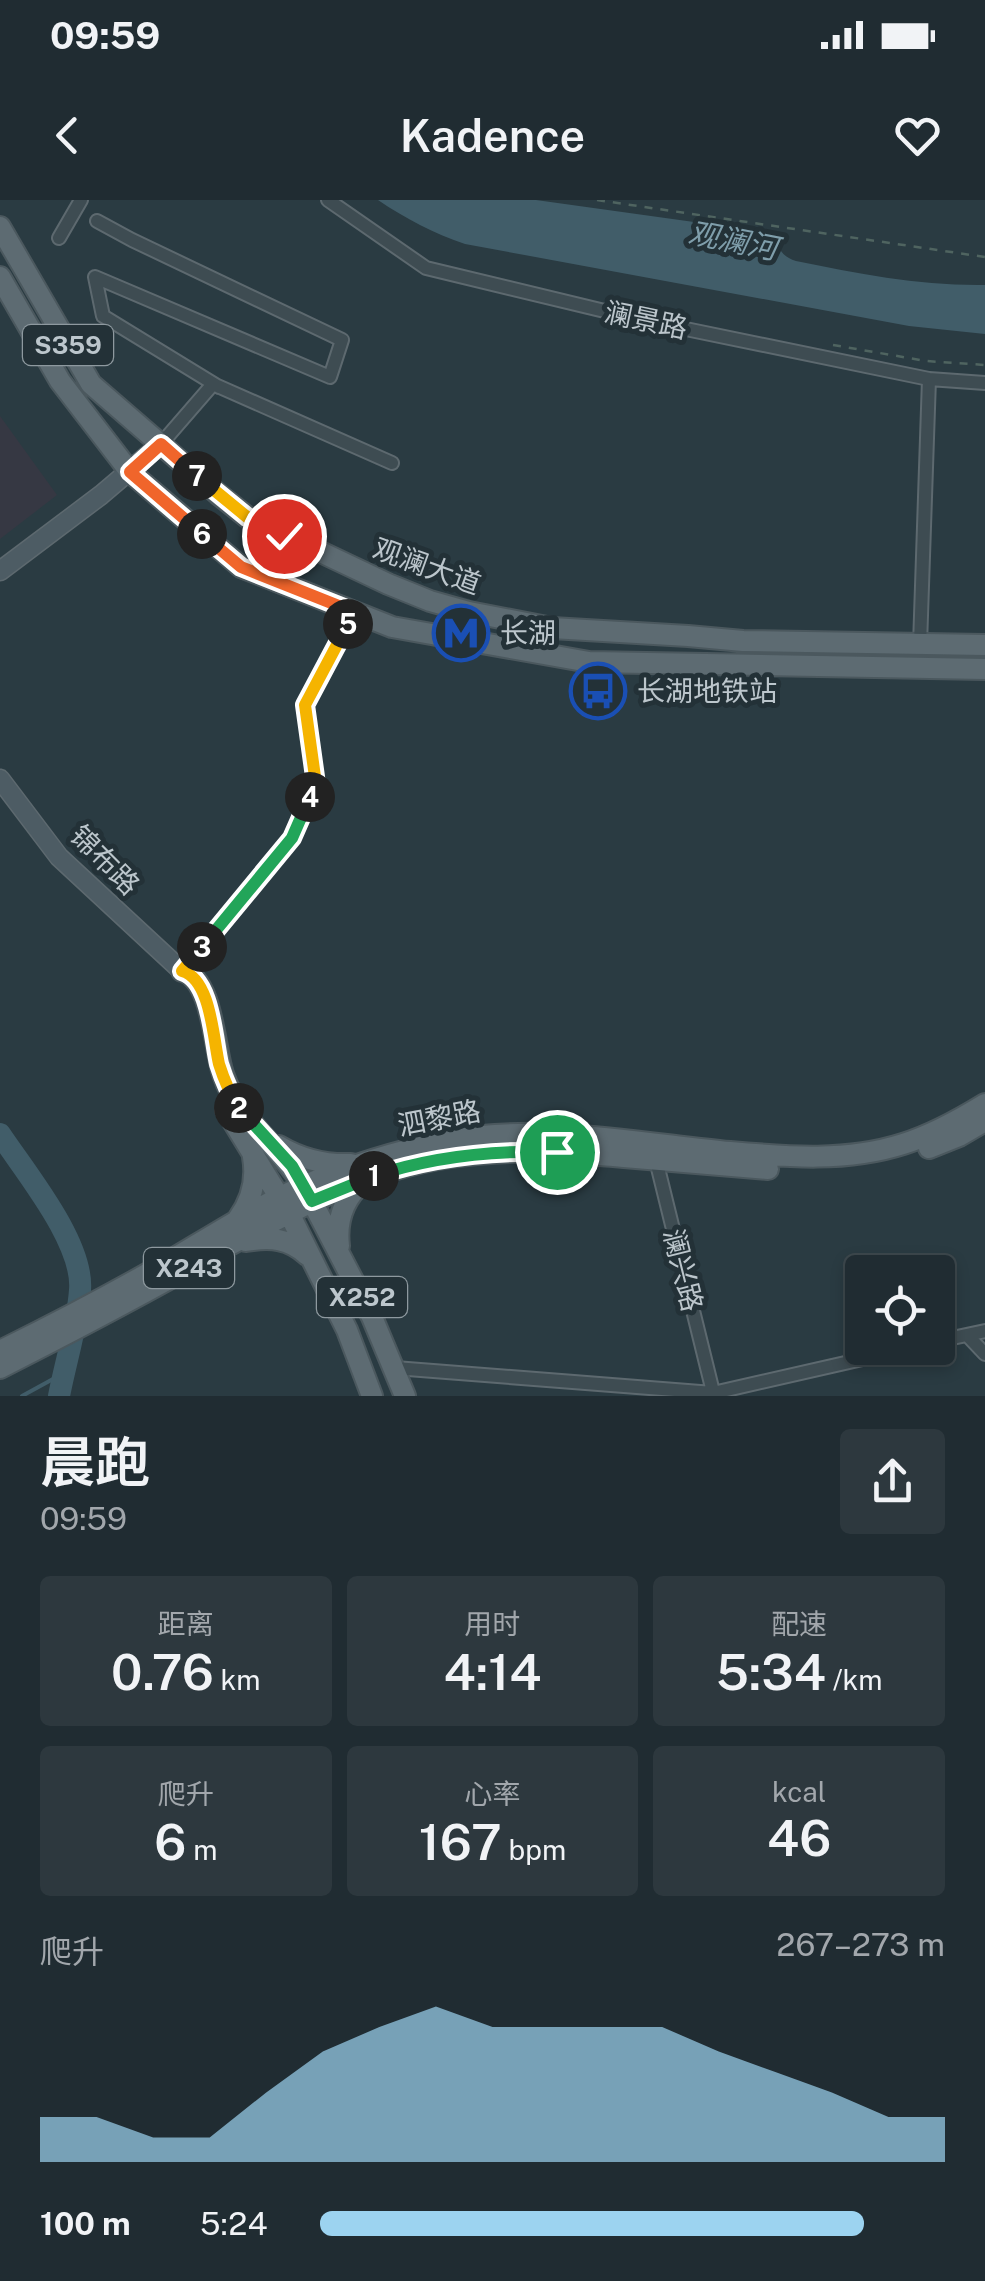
<!DOCTYPE html>
<html lang="zh">
<head>
<meta charset="utf-8">
<style>
	:root { --surface:#202c32; --page:#2d383e; --text:#f1f3f6; --muted:#a2a7ac; --line:#3d484d; --accent:#9cd3f0 }
	body { margin:0; font-family:"Public Sans","Noto Sans SC",sans-serif; background:var(--page); color:var(--text); height:100vh; display:flex; flex-direction:column; font-size:38px; white-space:nowrap }
	* { box-sizing:border-box; margin:0 }
	p { font-size:32px; color:var(--muted) }
	.icon { flex:none; width:55px; height:55px; fill:none; stroke:currentColor; stroke-width:2; stroke-linecap:round; stroke-linejoin:round }
	.map { position:relative; height:1196px; overflow:hidden }
	.panel { display:flex; flex-direction:column; background:var(--surface); flex:1 }
	.panel>* { flex:none }
	.buttons { position:absolute; left:845px; top:1055px; display:grid; gap:20px }
	.buttons a { display:grid; place-items:center; width:110px; height:110px; border-radius:10px; background:var(--surface); box-shadow:0 5px 15px #0003,0 0 0 2px var(--line); font-size:50px }
	.pin { position:absolute; display:grid; place-items:center; width:85px; height:85px; color:#fff; margin:-42px; border:5px solid #fff; border-radius:50%; box-shadow:0 2px 10px #0007 }
	.km { position:absolute; width:50px; height:50px; margin:-25px; border-radius:50%; background:#222; color:#fff; font-size:28px; line-height:50px; text-align:center }
	.round { display:grid; place-items:center; flex:none; width:105px; height:105px; border-radius:10px; background:var(--page) }
	.summary { display:flex; align-items:center; justify-content:space-between; height:170px; padding:0 40px }
	h1 { font-size:55px; font-weight:600; line-height:75px }
	.stats { display:grid; grid-template-columns:repeat(3,1fr); gap:15px; height:170px; padding:10px 40px }
	.stats div { display:grid; align-content:center; border-radius:10px; background:var(--page); text-align:center }
	.stats b { font-size:50px; font-weight:600 }
	.stats small { font-size:28px; font-weight:400 }
	.stats p { font-size:28px }
	.chart { height:280px; padding:20px 40px }
	.chart p { display:flex; justify-content:space-between }
	.chart svg { width:100%; height:180px; margin-top:10px; fill:var(--accent); opacity:.7 }
	ul { padding:0 40px; list-style:none; font-size:32px }
	li { display:grid; grid-template-columns:160px 120px 1fr; align-items:center; height:75px }
	li i { height:25px; border-radius:12px; background:var(--accent) }
	.status { display:flex; justify-content:space-between; align-items:center; height:70px; padding:0 50px; background:var(--surface); direction:ltr }
	.status svg { height:28px; fill:currentColor }
	header { display:flex; justify-content:space-between; align-items:center; height:130px; padding:0 40px; background:var(--surface); font-size:45px; font-weight:600 }
	.map>svg:first-child { display:block }
</style>
</head>
<body>
<div class="status"><b>09:59</b><svg viewBox="0 0 49 12"><path d="M0 12V9h3v3zM5 12V6h3v6zM10 12V3h3v9zM15 12V0h3v12zM26 1h20v11H26zM47 4h2v5h-2z"/></svg></div>
<header><svg class="icon" aria-label="back" viewBox="0 0 24 24"><path d="M15 5l-7 7 7 7"/></svg>Kadence<svg class="icon" aria-label="heart" viewBox="0 0 24 24"><path d="M12 20l-8-8c-3-5 5-10 8-4 3-6 11-1 8 4z"/></svg></header>
<div class="map">
<svg width="985" height="1196" viewBox="0 0 985 1196">
	<rect width="100%" height="100%" fill="#2a3b42"/>
	<path fill="#363843" d="M0 216 57 295 0 339Z"/>
	<path fill="#415d69" d="M378 0H536L773 33C777 47 782 57 796 61 859 74 921 86 985 85V134L909 126 465 44C433 33 406 19 378 0Z"/>
	<g fill="none" stroke-linecap="round" stroke-linejoin="round">
		<path stroke="#415d69" stroke-width="4" d="M22 1196 64 1173"/>
		<path stroke="#415d69" stroke-width="22" d="M0 934C26 973 84 1043 80 1090 78 1122 65 1164 59 1196"/>
		<g stroke="#5d696f" stroke-width="16">
			<path id="street" d="M328 0 426 68 642 120 929 179 985 183
				M97 21 132 40 342 140 330 177 95 77 103 116 219 187
				M59 38 81 0
				M161 244 213 184 392 263
				M920 445 929 179
				M182 771 292 638 315 583 305 505 354 412
				M655 956 714 1196
				M967 1135 985 1154
				M938 1141 985 1131
				M395 1168 713 1193 911 1148"/>
		</g>
		<g stroke="#5d696f" stroke-width="21">
			<path id="secondary" d="M0 371 101 295 161 244
				M0 579 59 657 182 771"/>
		</g>
		<g stroke="#4b585e" stroke-width="24">
			<path id="primary" d="M0 27 91 184 218 294 247 317 388 384 430 401 469 412 552 428 688 436 743 441 985 445
				M0 77 60 181 130 272 241 367 392 427 589 462 985 469
				M182 771C213 779 214 848 223 874 238 920 279 946 304 986L372 1117 405 1196
				M226 910 289 1013 347 1130 372 1196
				M279 946C301 959 325 965 351 964
				M929 948 959 936 985 921
				M238 1019C252 1000 257 980 253 957
				M246 1041C270 1037 289 1038 307 1055
				M339 1046C336 1020 343 999 363 982
				M0 1151C55 1124 108 1096 161 1066 209 1038 256 1007 306 985 352 964 402 950 451 940 542 924 639 943 730 952 788 957 847 962 903 944 932 935 959 920 985 904
				M0 1168C63 1136 126 1103 187 1069 271 1022 355 971 451 957 509 948 566 952 624 957 672 961 720 965 768 969"/>
		</g>
		<path stroke="#4f6460" stroke-width="2.5" stroke-dasharray="8 8" stroke-linecap="butt" d="M597 0 985 57
			M833 145 926 161 985 165"/>
		<use href="#street" stroke="#3e4c52" stroke-width="12"/>
		<use href="#secondary" stroke="#4d5c64" stroke-width="18"/>
		<use href="#primary" stroke="#5d6b72" stroke-width="20"/>
	</g>
	<g fill="none" stroke-linecap="round" stroke-linejoin="round">
		<g stroke="#fff" stroke-width="20">
			<path id="split-1" d="M374 976C434 956 494 950 557 952"/>
		</g>
		<g stroke="#fff" stroke-width="20">
			<path id="split-2" d="M239 908 292 966 312 1001 374 976"/>
		</g>
		<g stroke="#fff" stroke-width="20">
			<path id="split-3" d="M202 747 182 771C211 779 213 838 219 864 224 880 230 894 239 908"/>
		</g>
		<g stroke="#fff" stroke-width="20">
			<path id="split-4" d="M202 747 292 638 310 597"/>
		</g>
		<g stroke="#fff" stroke-width="20">
			<path id="split-5" d="M310 597 316 584 305 505 348 424"/>
		</g>
		<g stroke="#fff" stroke-width="20">
			<path id="split-6" d="M202 334 241 367 354 412 348 424"/>
		</g>
		<g stroke="#fff" stroke-width="20">
			<path id="split-7" d="M197 276 161 244 130 272 202 334"/>
		</g>
		<g stroke="#fff" stroke-width="20">
			<path id="split-8" d="M197 276 247 317 284 336"/>
		</g>
		<use href="#split-1" stroke="#22a559" stroke-width="12"/>
		<use href="#split-2" stroke="#22a559" stroke-width="12"/>
		<use href="#split-3" stroke="#f5b400" stroke-width="12"/>
		<use href="#split-4" stroke="#22a559" stroke-width="12"/>
		<use href="#split-5" stroke="#f5b400" stroke-width="12"/>
		<use href="#split-6" stroke="#f0652b" stroke-width="12"/>
		<use href="#split-7" stroke="#f0652b" stroke-width="12"/>
		<use href="#split-8" stroke="#f5b400" stroke-width="12"/>
	</g>
	<defs>
		<g id="metro-ring" transform="scale(2.875)"><circle r="9.5" fill="#233137" stroke="#1a4fb4" stroke-width="1.5"/><path d="M-5.5 5V-5H-3L0 0L3-5H5.5V5H3V-.5L0 4L-3-.5V5Z" fill="#1a4fb4"/></g>
		<g id="bus-ring" transform="scale(2.875)"><circle r="9.5" fill="#233137" stroke="#1a4fb4" stroke-width="1.5"/><path d="M-5-6H5V4H4V6H2V4H-2V6H-4V4H-5ZM-3.5-4V0h7V-4ZM-3.5 1.2v1.5H-2V1.2ZM2 1.2v1.5H3.5V1.2Z" fill="#1a4fb4"/></g>
	</defs>
	<g fill-rule="evenodd">
		<use href="#metro-ring" x="461" y="433"/>
		<use href="#bus-ring" x="598" y="491"/>
	</g>
	<g text-anchor="middle" stroke-width="10" stroke-linejoin="round" paint-order="stroke">
		<g fill="#233137" stroke="#8e999f" stroke-width="2.5">
			<rect x="23" y="125" width="90" height="40" rx="8"/>
			<rect x="144" y="1048" width="90" height="40" rx="8"/>
			<rect x="317" y="1077" width="90" height="40" rx="8"/>
		</g>
		<g font-size="25" font-weight="bold" fill="#bcc6cc">
			<text x="68" y="154">S359</text>
			<text x="189" y="1077">X243</text>
			<text x="362" y="1106">X252</text>
		</g>
		<g font-size="28" fill="#bcc6cc" stroke="#233137">
			<text transform="translate(646 120) rotate(12)" y="10">澜景路</text>
			<text transform="translate(427 366) rotate(20)" y="10">观澜大道</text>
			<text transform="translate(105 660) rotate(45)" y="10">锦布路</text>
			<text transform="translate(439 918) rotate(-11)" y="10">泗黎路</text>
			<text transform="translate(683 1070) rotate(76)" y="10">澜兴路</text>
		</g>
		<g font-size="28" fill="#bcc6cc" stroke="#233137" text-anchor="start">
			<text x="500" y="443">长湖</text>
			<text x="637" y="501">长湖地铁站</text>
		</g>
		<g font-size="30" font-style="italic" fill="#7f9eab" stroke="#233137">
			<text transform="translate(733 41) rotate(11)" y="10">观澜河</text>
		</g>
	</g>
</svg>
<div class="buttons">
<a><svg class="icon" aria-label="locate" viewBox="0 0 24 24"><circle cx="12" cy="12" r="6"/><path d="M12 2v4M12 18v4M2 12h4M18 12h4"/></svg></a>
</div>
<div class="pin" style="left:557px;top:952px;background:#1e9e55"><svg class="icon" aria-label="arrive" viewBox="0 0 24 24"><path d="M6 21V4h12l-3 4 3 4H6"/></svg></div>
<div class="pin" style="left:284px;top:336px;background:#d93025"><svg class="icon" aria-label="check" viewBox="0 0 24 24"><path d="M5 12l5 5 9-10"/></svg></div>
<b class="km" style="left:374px;top:976px">1</b>
<b class="km" style="left:239px;top:908px">2</b>
<b class="km" style="left:202px;top:747px">3</b>
<b class="km" style="left:310px;top:597px">4</b>
<b class="km" style="left:348px;top:424px">5</b>
<b class="km" style="left:202px;top:334px">6</b>
<b class="km" style="left:197px;top:276px">7</b>
</div>
<section class="panel">
<div class="summary"><div><h1>晨跑</h1><p>09:59</p></div><a class="round"><svg class="icon" aria-label="share" viewBox="0 0 24 24"><path d="M12 15V3M7 8l5-5 5 5M5 13v7h14v-7"/></svg></a></div>
<div class="stats">
<div><p>距离</p><b>0.76<small> km</small></b></div>
<div><p>用时</p><b>4:14</b></div>
<div><p>配速</p><b>5:34<small> /km</small></b></div>
</div>
<div class="stats">
<div><p>爬升</p><b>6<small> m</small></b></div>
<div><p>心率</p><b>167<small> bpm</small></b></div>
<div><p>kcal</p><b>46</b></div>
</div>
<div class="chart"><p><span>爬升</span>267–273 m</p>
<svg viewBox="0 0 160 44" preserveAspectRatio="none"><path d="M0 44V33L10 33L20 38L30 38L40 27L50 17L60 11L70 6L80 11L90 11L100 11L110 11L120 17L130 22L140 27L150 33L160 33V44z"/></svg>
</div>
<ul>
<li><b>100 m</b>5:24<i style="width:87%"></i></li>
</ul>
</section>
</body>
</html>
